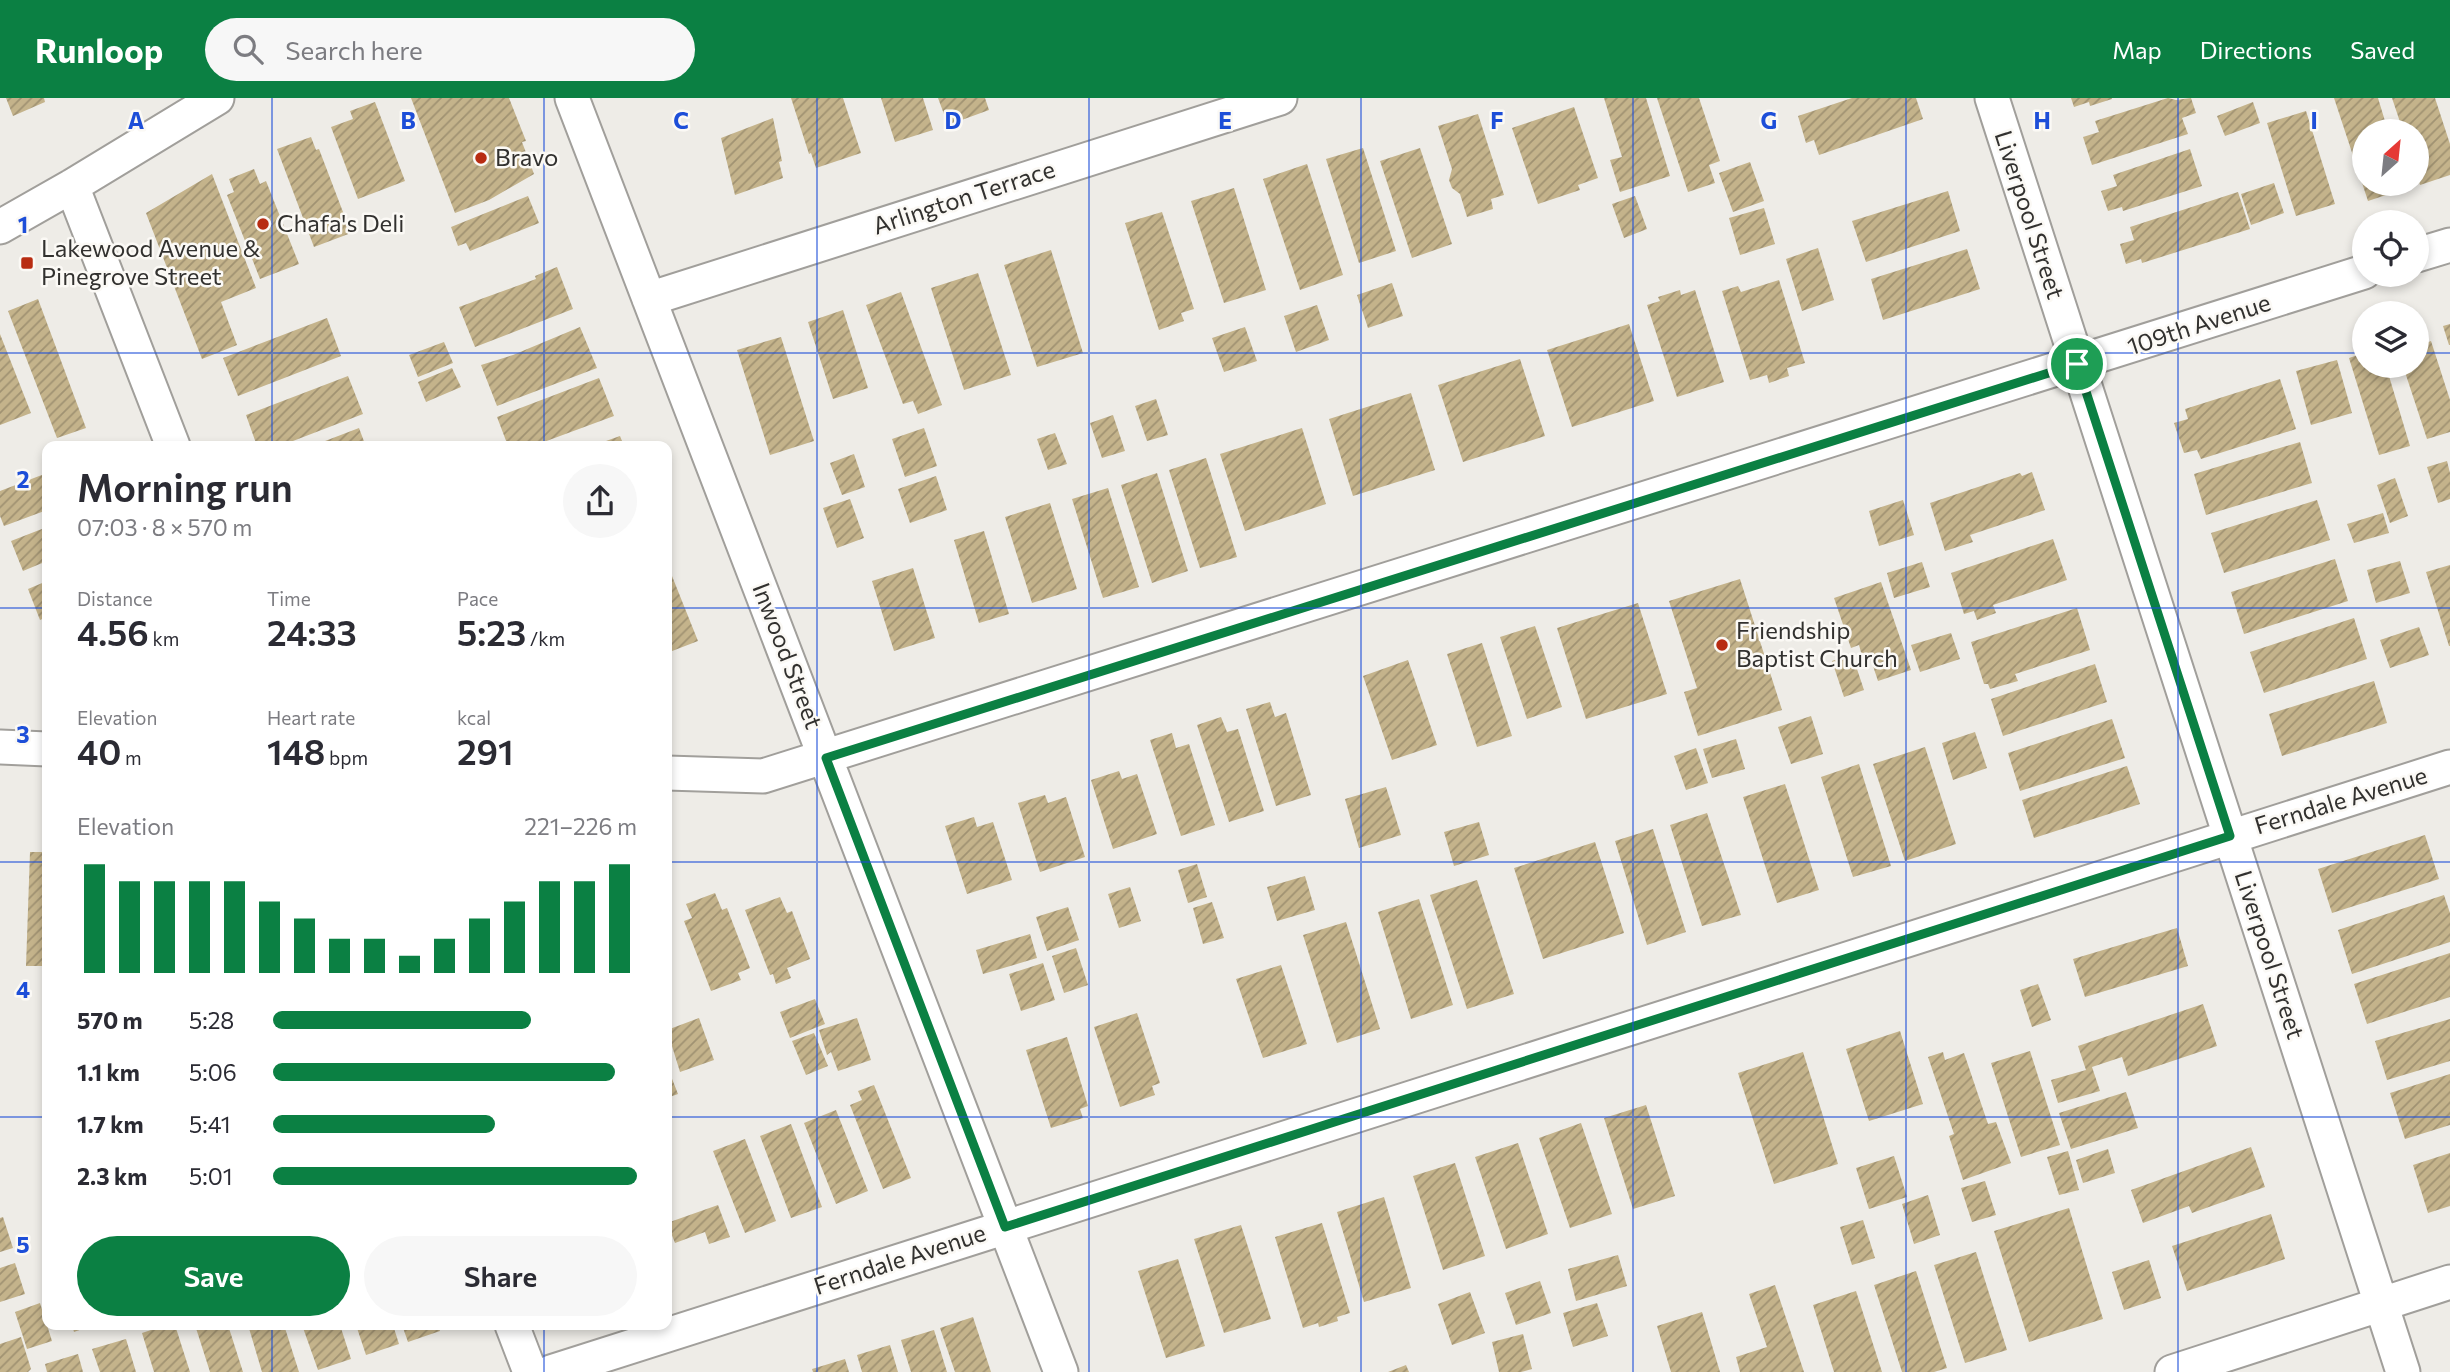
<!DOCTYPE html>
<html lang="en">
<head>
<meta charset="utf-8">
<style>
	:root { --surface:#fff; --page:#f7f7f7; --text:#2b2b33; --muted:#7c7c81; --accent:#0b8043 }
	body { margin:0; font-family:Commissioner,sans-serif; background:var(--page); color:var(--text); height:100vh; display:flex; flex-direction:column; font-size:26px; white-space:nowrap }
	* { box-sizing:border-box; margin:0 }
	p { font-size:23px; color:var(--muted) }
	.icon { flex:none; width:38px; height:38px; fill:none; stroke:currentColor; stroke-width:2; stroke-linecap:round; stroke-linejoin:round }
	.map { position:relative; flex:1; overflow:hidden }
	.sheet { position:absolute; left:42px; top:343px; width:630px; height:889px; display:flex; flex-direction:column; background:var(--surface); border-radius:14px; box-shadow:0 4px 10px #0003 }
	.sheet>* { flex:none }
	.needle { width:46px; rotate:27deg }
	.fabs { position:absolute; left:2352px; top:21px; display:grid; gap:14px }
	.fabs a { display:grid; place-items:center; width:77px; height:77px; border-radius:50%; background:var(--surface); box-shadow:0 4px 10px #0003; font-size:35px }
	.pin { position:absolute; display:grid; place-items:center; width:60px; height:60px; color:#fff; margin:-30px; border:4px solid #fff; border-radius:50%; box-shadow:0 2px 7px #0007 }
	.round { display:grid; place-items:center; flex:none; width:74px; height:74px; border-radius:37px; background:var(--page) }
	.overview { display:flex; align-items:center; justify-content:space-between; height:119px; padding:0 35px }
	h1 { font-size:38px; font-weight:600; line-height:52px }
	.figures { display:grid; grid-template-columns:repeat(3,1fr); gap:10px; height:119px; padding:7px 35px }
	.figures div { display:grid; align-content:center }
	.figures b { font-size:35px; font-weight:600 }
	.figures small { font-size:19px; font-weight:400 }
	.figures p { font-size:19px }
	.chart { height:196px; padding:14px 35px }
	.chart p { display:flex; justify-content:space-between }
	.chart svg { width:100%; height:126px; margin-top:7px; stroke:var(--accent); stroke-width:6 }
	.cta { display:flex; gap:14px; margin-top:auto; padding:14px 35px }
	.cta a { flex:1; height:80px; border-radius:42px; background:var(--accent); color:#fff; font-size:28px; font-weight:600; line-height:80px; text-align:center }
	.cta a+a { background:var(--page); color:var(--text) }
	ul { padding:0 35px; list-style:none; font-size:23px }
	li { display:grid; grid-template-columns:112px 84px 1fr; align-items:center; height:52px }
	li i { height:18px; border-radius:9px; background:var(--accent) }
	header { display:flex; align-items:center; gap:42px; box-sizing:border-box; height:98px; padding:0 35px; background:var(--accent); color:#fff }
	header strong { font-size:33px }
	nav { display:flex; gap:38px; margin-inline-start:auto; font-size:24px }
	.search { width:490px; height:63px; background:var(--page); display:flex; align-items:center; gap:18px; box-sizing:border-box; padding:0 24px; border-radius:38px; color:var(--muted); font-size:26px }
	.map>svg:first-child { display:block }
</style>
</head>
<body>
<header>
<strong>Runloop</strong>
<div class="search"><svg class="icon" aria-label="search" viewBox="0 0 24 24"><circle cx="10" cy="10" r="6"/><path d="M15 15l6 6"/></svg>Search here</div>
<nav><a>Map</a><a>Directions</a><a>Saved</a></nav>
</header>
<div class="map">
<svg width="2450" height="1274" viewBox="0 0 2450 1274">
	<defs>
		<pattern id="building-hatch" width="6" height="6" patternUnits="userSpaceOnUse" patternTransform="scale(1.75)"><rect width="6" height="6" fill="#c4b38b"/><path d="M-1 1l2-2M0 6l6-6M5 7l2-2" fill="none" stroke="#a09272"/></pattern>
	</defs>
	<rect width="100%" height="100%" fill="#eeece7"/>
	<path fill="url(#building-hatch)" d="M6 0H44L45 4 13 18Z
		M411 0H509L526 43 522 44 534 76 489 102 455 115Z
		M791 0H843L861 55 816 70 811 55 809 56Z
		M881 0H923L933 32 895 44Z
		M938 0H985L989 12 948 27Z
		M1604 0H1646L1670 78 1620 94 1610 62 1622 59Z
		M1657 0H1699L1720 63 1709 67 1715 85 1688 94Z
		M1852 0H1916L1923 21 1819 57 1814 42 1806 45 1798 18Z
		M2071 0H2112V1L2090 8 2089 4 2074 9Z
		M2168 0 2176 2 2191 0 2196 15 2182 20 2188 36 2092 67 2083 39 2099 34 2095 23Z
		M2334 0H2378L2388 33H2364V86H2406L2407 90 2368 103Z
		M2392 0H2435L2450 46V77L2420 87 2417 76V33H2403Z
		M375 4 405 83 358 101 331 29 353 21 350 13Z
		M2253 4 2260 25 2225 38 2217 18Z
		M1574 9 1598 80 1578 87 1580 92 1538 106 1512 30Z
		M2306 13 2335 106 2296 118 2267 25Z
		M1478 16 1504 97 1491 101 1493 111 1467 119 1460 96 1452 90 1449 82 1452 71 1438 28Z
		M773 20 782 63 779 64 783 80 735 97 721 40Z
		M311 39 316 52 319 51 351 135 314 149 277 51Z
		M1363 50 1396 153 1359 165 1326 61Z
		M1420 50 1452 146 1412 160 1380 63Z
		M2190 51 2202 88 2123 113 2122 109 2108 113 2101 93 2117 88 2113 77Z
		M1750 64 1764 103 1733 114 1719 75Z
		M1307 66 1343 177 1300 192 1263 81Z
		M254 71 260 86 266 83 299 166 260 181 227 97 234 94 229 81Z
		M212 76 256 190 221 204 237 247 202 261 146 115Z
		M2274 85 2284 115 2251 127 2241 96Z
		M1234 90 1266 192 1224 205 1191 103Z
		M1948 93 1960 133 1866 164 1852 123Z
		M2238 94 2250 131 2142 165 2141 161 2126 166 2120 146 2134 142 2130 129Z
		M528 98 539 125 470 153 466 145 458 148 451 129Z
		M1635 98 1647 131 1624 140 1612 106Z
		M1764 110 1775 146 1740 157 1729 120Z
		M1162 114 1194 211 1181 215 1184 223 1159 232 1125 125Z
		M1818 150 1834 202 1802 213 1786 161Z
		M1967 151 1980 191 1883 222 1871 181Z
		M1051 152 1083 255 1037 269 1004 167Z
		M557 169 573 211 475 249 459 209 536 181 535 178Z
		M978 175 1011 277 964 292 931 190Z
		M1779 182 1805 265 1787 270 1789 278 1769 285 1767 277 1750 282 1722 193 1738 188 1741 194Z
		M1392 185 1403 218 1368 230 1357 197Z
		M1680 192 1681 197 1695 192 1724 284 1677 299 1647 207 1660 203 1658 199Z
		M901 194 942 307 918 316 913 303 903 306 866 207Z
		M38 201 86 330 57 340 8 213Z
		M1317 207 1329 242 1296 254 1284 218Z
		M843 212 868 290 833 301 808 224Z
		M327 220 341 258 238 298 223 260Z
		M1629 226 1654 303 1572 329 1547 252Z
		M2450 226V247H2449L2443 228Z
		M580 229 597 270 497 308 481 267 513 257Z
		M1245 229 1257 263 1224 274 1212 240Z
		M0 236 31 315 0 327Z
		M2420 236 2423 246 2431 243 2450 302V334L2427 341 2403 268H2417V237Z
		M781 239 814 343 770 357 737 252Z
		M444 244 453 265 418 279 409 257Z
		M2364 255V268H2386L2410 348 2379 357 2349 260Z
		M1520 261 1545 338 1463 364 1438 287Z
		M2337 262 2352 315 2311 327 2296 273Z
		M452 270 461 289 426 304 418 284Z
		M348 278 363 316 280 348H257L246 317Z
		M599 280 614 318 533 348H508L497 319Z
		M2280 281 2296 331 2201 361 2197 352 2184 355 2174 325 2188 321 2185 311Z
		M1411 295 1435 372 1353 398 1329 321Z
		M1156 301 1168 337 1147 343 1135 308Z
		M1113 317 1125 353 1102 360 1090 325Z
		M359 330 365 346 359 348H312Z
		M924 330 937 368 905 379 892 341Z
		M1302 330 1326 406 1245 433 1220 356Z
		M1055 335 1067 366 1048 372 1037 341Z
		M620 338 624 348H592Z
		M2300 344 2312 385 2206 417 2194 376Z
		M854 356 865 389 842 397 830 365Z
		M1206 360 1237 459 1200 470 1169 372Z
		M2447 363 2450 375V401L2438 405 2427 369Z
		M2032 374 2045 412 1970 437 1973 444 1945 453 1930 405 2020 375 2022 378Z
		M47 375V412L4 428 0 418V393Z
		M1157 375 1188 473 1152 485 1121 387Z
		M936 378 947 412 910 425 898 391Z
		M2395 380 2408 418 2390 425 2377 387Z
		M1108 390 1139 489 1103 500 1072 401Z
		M850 401 864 440 837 450 823 410Z
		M1903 402 1914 437 1879 448 1869 413Z
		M2317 402 2330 442 2224 475 2211 435Z
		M1050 405 1077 491 1032 505 1005 419Z
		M2383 415 2389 435 2354 445 2347 426Z
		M47 429V463L23 473 11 443Z
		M984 433 1009 516 979 525 954 442Z
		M2053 441 2067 482 1993 507 1996 515 1977 522 1974 513 1964 516 1951 475Z
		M2335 461 2348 503 2244 536 2231 494Z
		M2400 463 2410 495 2376 505 2367 472Z
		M1922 464 1930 489 1894 500 1887 475Z
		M2450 467V548H2449L2426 474Z
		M913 470 935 540 894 553 872 483Z
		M672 478 698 543 667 555V480Z
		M1740 481 1782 612 1698 638 1684 594 1697 590 1669 503Z
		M47 483V519L40 522 28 491Z
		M1881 484 1911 572 1878 583 1869 556 1862 558 1859 547 1851 550 1834 500Z
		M1638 505 1667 596 1586 621 1557 530Z
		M2077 510 2090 552 2015 576 2018 583 1990 591 1988 586H1984L1971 544Z
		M2354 520 2367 561 2264 595 2250 554Z
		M1535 528 1562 609 1527 621 1500 539Z
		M2419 529 2429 557 2390 570 2380 542Z
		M1951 535 1960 561 1920 574 1911 547Z
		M1482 545 1512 638 1477 649 1447 556Z
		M1852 556 1864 592 1844 599 1832 563Z
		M1408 562 1437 647 1392 662 1363 578Z
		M2095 566 2107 604 2003 638 1991 601Z
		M2374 583 2387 625 2282 658 2269 616Z
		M1270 604 1275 619 1286 615 1311 697 1276 708 1246 611Z
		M1811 618 1823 656 1791 666 1778 629Z
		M1221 619 1227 634 1238 631 1264 713 1229 724 1197 627Z
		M2112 621 2125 660 2020 693 2008 655Z
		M1975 634 1987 670 1953 682 1942 645Z
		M1172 635 1176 650 1189 646 1215 727 1181 738 1150 642Z
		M1736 641 1745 671 1712 680 1703 651Z
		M1925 649 1956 746 1905 763 1873 666Z
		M1696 650 1708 685 1686 692 1674 658Z
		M1859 666 1891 768 1853 779 1821 679Z
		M2127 668 2140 706 2034 740 2022 702Z
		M1119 673 1122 681 1137 676 1157 736 1113 751 1091 682Z
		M1785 686 1819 792 1777 805 1743 699Z
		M1386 689 1401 737 1359 750 1345 701Z
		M1045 697 1048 705 1066 699 1085 759 1040 774 1018 705Z
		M1707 715 1741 817 1702 828 1670 727Z
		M974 719 977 729 993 724 1012 782 967 796 945 728Z
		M1479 724 1489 757 1454 768 1444 734Z
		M1653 731 1686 834 1647 847 1615 743Z
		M2425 737 2439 781 2332 815 2318 771Z
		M1595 744 1624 835 1543 861 1514 770Z
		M30 754H47V868H26Z
		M1197 766 1207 799 1188 805 1178 772Z
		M1305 778 1315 812 1277 823 1267 789Z
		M1477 782 1514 896 1467 911 1430 797Z
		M1130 789 1141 823 1119 830 1108 796Z
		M715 795 722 812 727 810 750 870 738 875 741 882 711 893 684 823 692 820 686 806Z
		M2444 797 2450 815V844L2352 876 2338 832Z
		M780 799 787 815 792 813 810 861 787 870 791 880 776 886 773 876 770 877 745 812Z
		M1419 801 1453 907 1411 921 1378 814Z
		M1212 804 1224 840 1203 846 1193 810Z
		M1068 809 1079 842 1047 853 1036 819Z
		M1346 824 1380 931 1337 945 1303 837Z
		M2177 830 2188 868 2085 899 2073 861Z
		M1030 836 1037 860 983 876 976 852Z
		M1076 850 1088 887 1064 895 1052 858Z
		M2450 855V899L2367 926 2354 886Z
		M1043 865 1055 902 1021 913 1009 876Z
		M1281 867 1307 946 1263 960 1236 881Z
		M2038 886 2051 922 2032 929 2020 892Z
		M815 901 825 926 790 940 780 914Z
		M2203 906 2217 948 2128 978 2122 959 2092 969 2100 993 2058 1005 2051 982 2086 972 2078 948Z
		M1137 915 1160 985 1152 988 1155 997 1120 1009 1094 929Z
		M699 920 714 962 680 974 667 932Z
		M857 920 871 962 838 973 831 954 827 957 819 932Z
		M2450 921V963L2387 982 2375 943Z
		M1900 933 1923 1006 1869 1023 1846 951Z
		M814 935 828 968 806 977 792 943Z
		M1067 939 1088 1008 1080 1011 1083 1020 1051 1030 1026 952Z
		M2030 953 2060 1047 2021 1059 1991 965Z
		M1803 954 1838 1066 1774 1086 1738 975Z
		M1943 954 1945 962 1964 955 1988 1026 1996 1024 2011 1065 1963 1082 1949 1038 1954 1036 1928 959Z
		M667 968 678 996 667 1000Z
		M2450 976V1027L2405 1041 2390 995Z
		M874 987 911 1080 883 1091 850 1007 862 1002 858 993Z
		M2126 994 2138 1030 2071 1051 2059 1015Z
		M1646 1007 1675 1098 1633 1111 1604 1020Z
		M836 1012 868 1093 836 1106 804 1025Z
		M1581 1025 1612 1116 1570 1130 1539 1040Z
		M791 1026 822 1109 791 1120 760 1038Z
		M745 1041 776 1123 745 1135 713 1053Z
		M1518 1045 1548 1136 1506 1151 1475 1059Z
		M2251 1049 2265 1089 2192 1115 2189 1108 2143 1125 2131 1092Z
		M2108 1051 2115 1075 2083 1085 2076 1062Z
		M2068 1053 2079 1092 2059 1097 2047 1059Z
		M2450 1055V1108L2428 1115 2413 1067Z
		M1894 1058 1907 1099 1869 1111 1856 1070Z
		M1455 1065 1485 1158 1443 1172 1413 1078Z
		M1985 1083 1996 1117 1972 1124 1961 1090Z
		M1928 1097 1940 1137 1914 1146 1902 1106Z
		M1384 1099 1411 1190 1364 1204 1337 1114Z
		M718 1107 730 1139 709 1146 705 1134 675 1145 667 1125Z
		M2069 1110 2103 1221 2029 1244 1994 1133Z
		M2271 1116 2285 1161 2187 1193 2172 1148Z
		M3 1119 13 1150 0 1154V1120Z
		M1863 1122 1875 1160 1852 1167 1840 1129Z
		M1322 1125 1350 1215 1337 1219 1338 1223 1319 1229 1318 1225 1303 1230 1275 1139Z
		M1241 1127 1271 1221 1224 1235 1194 1141Z
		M1976 1154 2007 1252 1965 1265 1934 1167Z
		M1618 1157 1627 1188 1576 1203 1568 1171Z
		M1178 1161 1205 1248 1166 1260 1138 1173Z
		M2149 1162 2161 1200 2124 1212 2112 1174Z
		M15 1165 25 1196 0 1204V1170Z
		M1916 1173 1947 1270 1934 1274H1902L1874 1187Z
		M1540 1183 1551 1215 1516 1227 1505 1195Z
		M1775 1187 1804 1274H1740L1736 1259 1767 1249 1749 1196Z
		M1856 1193 1882 1274H1834L1813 1207Z
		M1470 1194 1485 1235 1452 1247 1438 1206Z
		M40 1205 52 1243 27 1251 15 1214Z
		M1597 1205 1608 1238 1573 1249 1563 1215Z
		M1702 1214 1720 1274H1671L1657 1228Z
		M973 1219 991 1274H955L940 1230Z
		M72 1227H93L74 1234Z
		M166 1227H175L190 1274H154L142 1235Z
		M195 1227H228L243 1274H210Z
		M248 1227H284L299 1274H262Z
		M302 1227H340L351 1261 318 1272Z
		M356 1227H393L399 1246 366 1257Z
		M402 1227H438L440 1233 408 1244Z
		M934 1232 947 1274H911L901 1242Z
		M1523 1236 1532 1271 1521 1274H1499L1492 1244Z
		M21 1239 31 1271 28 1274H0V1246Z
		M126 1241 136 1274H100L92 1251Z
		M890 1247 898 1274H862L857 1257Z
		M78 1256 83 1274H47L45 1266Z
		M845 1261 849 1274H813L812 1271Z
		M1406 1267 1409 1274H1388Z"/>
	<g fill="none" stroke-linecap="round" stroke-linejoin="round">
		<g stroke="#a19f9b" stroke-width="37">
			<path id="street" d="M572 0 1061 1274
				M1992 0 2403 1274
				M72 88 173 348
				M0 129 72 88 217 0
				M2417 157 2450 147
				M649 201 1280 0
				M0 649 47 651
				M667 675 763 678 2364 174
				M512 1227 530 1274
				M551 1274 2450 669
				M2172 1274 2450 1184"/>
		</g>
		<use href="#street" stroke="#fff" stroke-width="33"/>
	</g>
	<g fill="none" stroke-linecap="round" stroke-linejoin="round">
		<g stroke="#fff" stroke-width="14">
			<path id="route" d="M2077 266 2230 738 1005 1129 826 660Z"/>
		</g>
		<use href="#route" stroke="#0b8043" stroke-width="9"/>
	</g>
	<path fill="none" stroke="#1d4ed8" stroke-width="2" stroke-opacity="0.55" d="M272 0V348M544 0V348M817 0V1274M1089 0V1274M1361 0V1274M1633 0V1274M1906 0V1274M2178 0V1274M0 255H2364M2417 255H2450M0 510H47M667 510H2450M0 764H47M667 764H2450M0 1019H47M667 1019H2450M272 1227V1274M544 1227V1274"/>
	<g fill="#b82c12" stroke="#fbf9f5" stroke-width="2.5">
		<circle cx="481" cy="60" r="7"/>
		<circle cx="263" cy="126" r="7"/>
		<rect x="20" y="158" width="14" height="14" rx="3.5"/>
		<circle cx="1722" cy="547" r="7"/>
	</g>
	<g text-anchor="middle" stroke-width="5" stroke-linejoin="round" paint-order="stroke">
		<g font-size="24" fill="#32312f" stroke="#fbf9f5" text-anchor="start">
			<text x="495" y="68">Bravo</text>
			<text x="277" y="134">Chafa's Deli</text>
			<text x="41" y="159">Lakewood Avenue &amp;<tspan x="41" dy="28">Pinegrove Street</tspan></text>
			<text x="1736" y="541">Friendship<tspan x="1736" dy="28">Baptist Church</tspan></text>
		</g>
		<g font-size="24" fill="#32312f" stroke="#fbf9f5">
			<text transform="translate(964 100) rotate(-18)" y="8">Arlington Terrace</text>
			<text transform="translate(2029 117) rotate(72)" y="8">Liverpool Street</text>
			<text transform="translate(2199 227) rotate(-18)" y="8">109th Avenue</text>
			<text transform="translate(787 558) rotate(69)" y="8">Inwood Street</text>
			<text transform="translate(2341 703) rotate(-17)" y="8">Ferndale Avenue</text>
			<text transform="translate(2269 857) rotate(72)" y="8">Liverpool Street</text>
			<text transform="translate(900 1162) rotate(-18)" y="8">Ferndale Avenue</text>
		</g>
	</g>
	<g font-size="23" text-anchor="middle" font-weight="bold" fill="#1d4ed8" stroke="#fbf9f5" stroke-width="5" stroke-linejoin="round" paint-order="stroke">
		<text x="136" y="31">A</text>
		<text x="408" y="31">B</text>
		<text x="681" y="31">C</text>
		<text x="953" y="31">D</text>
		<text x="1225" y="31">E</text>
		<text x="1497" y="31">F</text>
		<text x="1769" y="31">G</text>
		<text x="2042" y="31">H</text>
		<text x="2314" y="31">I</text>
		<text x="23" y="135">1</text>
		<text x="23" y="390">2</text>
		<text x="23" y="645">3</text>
		<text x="23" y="900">4</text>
		<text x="23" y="1155">5</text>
	</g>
</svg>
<div class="fabs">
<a><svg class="needle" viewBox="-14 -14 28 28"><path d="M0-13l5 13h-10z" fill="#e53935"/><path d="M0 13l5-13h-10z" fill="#7c7c81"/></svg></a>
<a><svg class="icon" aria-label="locate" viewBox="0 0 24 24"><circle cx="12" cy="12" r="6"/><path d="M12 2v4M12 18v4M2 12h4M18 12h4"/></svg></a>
<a><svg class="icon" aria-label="layers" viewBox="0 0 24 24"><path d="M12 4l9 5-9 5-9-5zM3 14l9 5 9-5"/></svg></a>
</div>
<div class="pin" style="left:2077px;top:266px;background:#1e9e55"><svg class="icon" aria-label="arrive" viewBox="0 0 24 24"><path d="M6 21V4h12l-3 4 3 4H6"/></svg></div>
<section class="sheet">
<div class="overview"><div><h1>Morning run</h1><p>07:03 · 8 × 570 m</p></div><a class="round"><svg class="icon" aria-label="share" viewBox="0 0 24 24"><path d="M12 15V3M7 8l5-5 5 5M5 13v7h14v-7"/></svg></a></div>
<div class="figures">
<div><p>Distance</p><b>4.56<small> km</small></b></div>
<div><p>Time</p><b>24:33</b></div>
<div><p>Pace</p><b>5:23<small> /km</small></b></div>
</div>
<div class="figures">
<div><p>Elevation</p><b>40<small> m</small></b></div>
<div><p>Heart rate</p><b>148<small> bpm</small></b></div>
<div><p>kcal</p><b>291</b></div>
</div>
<div class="chart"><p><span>Elevation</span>221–226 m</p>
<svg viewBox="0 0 160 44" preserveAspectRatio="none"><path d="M5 44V6M15 44V12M25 44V12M35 44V12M45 44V12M55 44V19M65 44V25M75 44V32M85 44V32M95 44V38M105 44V32M115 44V25M125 44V19M135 44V12M145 44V12M155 44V6"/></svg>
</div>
<ul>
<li><b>570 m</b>5:28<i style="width:71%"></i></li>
<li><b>1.1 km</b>5:06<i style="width:94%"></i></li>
<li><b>1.7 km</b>5:41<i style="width:61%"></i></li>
<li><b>2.3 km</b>5:01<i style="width:100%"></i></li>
</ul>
<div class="cta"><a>Save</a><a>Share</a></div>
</section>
</div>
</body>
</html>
